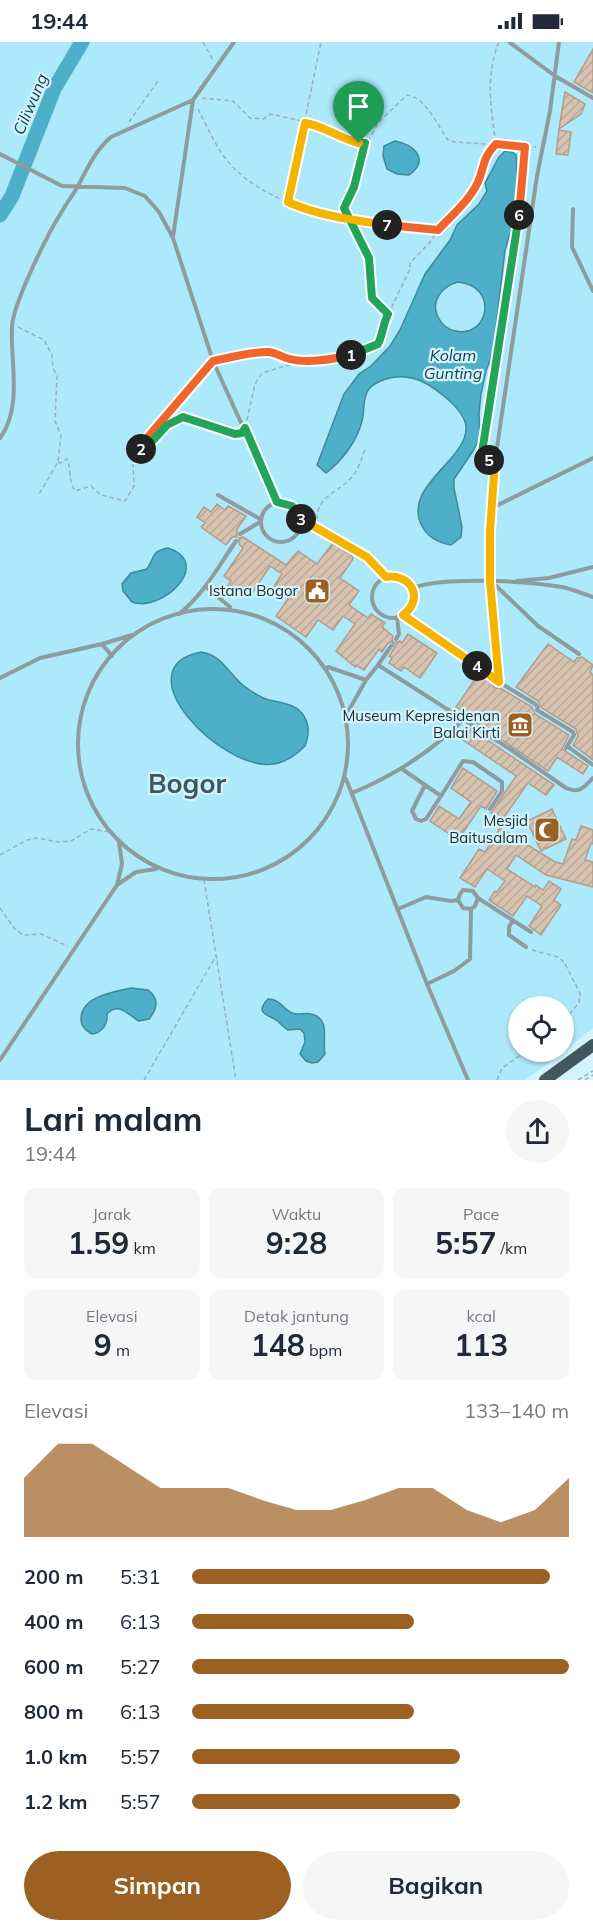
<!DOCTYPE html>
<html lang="id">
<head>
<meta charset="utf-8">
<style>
	:root { --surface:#fff; --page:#f6f6f7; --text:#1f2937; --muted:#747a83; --accent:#9c6022 }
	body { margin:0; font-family:Mulish,sans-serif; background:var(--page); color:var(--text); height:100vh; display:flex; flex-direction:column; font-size:22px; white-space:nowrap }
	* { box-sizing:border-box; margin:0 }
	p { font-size:20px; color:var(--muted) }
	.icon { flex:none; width:33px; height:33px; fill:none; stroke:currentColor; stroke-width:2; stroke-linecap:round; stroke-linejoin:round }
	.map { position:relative; height:1038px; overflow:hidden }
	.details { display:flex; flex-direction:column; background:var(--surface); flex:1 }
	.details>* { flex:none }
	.fabs { position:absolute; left:508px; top:954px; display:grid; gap:12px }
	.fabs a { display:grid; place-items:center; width:66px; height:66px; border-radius:50%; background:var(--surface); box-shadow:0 2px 4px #0004; font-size:30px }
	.pin { position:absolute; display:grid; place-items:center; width:51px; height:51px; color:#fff; margin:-62px -26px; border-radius:50% 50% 50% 0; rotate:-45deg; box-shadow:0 0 6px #0007 }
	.pin .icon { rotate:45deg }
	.km { position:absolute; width:30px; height:30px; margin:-15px; border-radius:50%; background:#222; color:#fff; font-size:16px; line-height:30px; text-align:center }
	.round { display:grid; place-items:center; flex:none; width:63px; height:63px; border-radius:32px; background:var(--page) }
	.summary { display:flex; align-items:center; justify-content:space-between; height:102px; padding:0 24px }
	h1 { font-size:33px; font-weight:700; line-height:45px }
	.metrics { display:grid; grid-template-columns:repeat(3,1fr); gap:9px; height:102px; padding:6px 24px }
	.metrics div { display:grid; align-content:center; border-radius:12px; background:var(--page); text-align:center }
	.metrics b { font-size:30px; font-weight:700 }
	.metrics small { font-size:16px; font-weight:400 }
	.metrics p { font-size:16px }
	.chart { height:168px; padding:12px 24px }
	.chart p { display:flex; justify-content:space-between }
	.chart svg { width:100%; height:108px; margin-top:6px; fill:var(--accent); opacity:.7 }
	.button { display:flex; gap:12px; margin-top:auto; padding:12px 24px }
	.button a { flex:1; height:69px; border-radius:36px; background:var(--accent); color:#fff; font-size:24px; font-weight:700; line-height:69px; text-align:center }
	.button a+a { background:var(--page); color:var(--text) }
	ul { padding:0 24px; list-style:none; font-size:20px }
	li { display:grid; grid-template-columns:96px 72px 1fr; align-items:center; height:45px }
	li i { height:15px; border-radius:8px; background:var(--accent) }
	.status { display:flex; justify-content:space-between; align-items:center; height:42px; padding:0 30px; background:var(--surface); direction:ltr }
	.status svg { height:16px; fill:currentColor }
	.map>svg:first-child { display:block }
</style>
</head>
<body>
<div class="status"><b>19:44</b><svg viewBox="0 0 49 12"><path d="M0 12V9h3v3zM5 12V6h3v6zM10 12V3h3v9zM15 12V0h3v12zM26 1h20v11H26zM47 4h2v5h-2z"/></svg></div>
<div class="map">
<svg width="593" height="1038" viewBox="0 0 593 1038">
	<defs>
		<pattern id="building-hatch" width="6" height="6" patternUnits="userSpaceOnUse" patternTransform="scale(1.5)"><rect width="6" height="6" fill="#d7c2af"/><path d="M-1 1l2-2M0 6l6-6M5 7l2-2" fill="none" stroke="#b8a797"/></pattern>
	</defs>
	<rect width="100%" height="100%" fill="#d4f4fd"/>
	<path fill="#ace9fa" d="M0 0H593V986L564 1009V964H519V1010H564L525 1038H0Z"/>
	<path fill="#4db0c8" stroke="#3f889a" stroke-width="1.5" fill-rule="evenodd" d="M395 99C415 103 430 118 409 133L397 132 387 127 383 114 384 104Z
		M505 109 512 110 516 113 518 150 513 182 505 208 493 311 486 329 481 352 479 371 480 395 473 409 454 437V446L462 485 461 495 451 503C439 501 428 496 422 484 401 445 468 418 466 385 465 366 428 339 411 336 398 333 381 336 371 345 362 353 365 368 362 379 357 399 342 419 326 431L317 423 344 352 359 332 371 324 390 304 400 288 425 232 450 198 457 183 479 162 487 149 485 141 499 115ZM458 240C499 244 489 296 456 289 448 288 442 283 438 275 430 259 442 244 458 240Z
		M168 506C214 521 162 571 132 560L123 549 122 542 131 531 147 527C155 515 151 509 168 506Z
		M201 610C224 613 230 636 248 647 254 651 262 656 269 658 282 661 298 662 305 676 310 685 308 696 305 704 296 713 287 720 274 722 222 730 121 626 201 610Z
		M131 946 148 948C160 957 157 967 149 977L139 979C128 973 119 959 107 972 108 982 102 991 92 992 86 988 81 985 81 977 81 954 115 950 131 946Z
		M268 957C280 957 283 967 292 971 299 974 305 970 311 972 331 976 322 998 325 1012L318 1020 312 1021 306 1019 300 1012 305 1000 304 991 300 987 288 988C283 985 281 982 276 978 268 972 254 972 268 957Z"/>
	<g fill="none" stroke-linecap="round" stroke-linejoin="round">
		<path stroke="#4db0c8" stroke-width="15" d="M0 173 12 154 54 47 82 0"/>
	</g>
	<path fill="url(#building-hatch)" stroke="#b29c8b" stroke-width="1.5" d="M593 7V51L574 40Z
		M565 50 585 62 581 72 559 87Z
		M559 88 571 90 568 113 556 112Z
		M217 462 225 468 228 464 246 474 237 487V495H232L226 503 201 485 205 481 197 475 204 465 211 470Z
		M243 495 286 523 298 509 317 522 333 501 352 514 353 517 340 536 359 549 349 563 368 576 371 572 385 581 382 585 393 594 392 598 394 601 400 599 402 601 408 592 437 611 420 636 404 625 401 629 389 621 392 616 389 614 395 605 392 600 388 601 382 610 379 607 364 628 356 623 355 625 336 609 355 582 343 574 333 588 318 578 306 595 276 574 288 557 273 546 282 532 270 524 251 553 244 548 239 555 226 546 231 539 224 534 243 506 239 502V496Z
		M548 602 574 620 577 616 582 615 593 623 590 630 593 633V718L573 703 578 694 576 687 542 666 538 659 516 645Z
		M479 631 493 641 494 646H500L532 665 535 672 569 693 562 707 588 724 583 732 557 715 548 729 475 680 476 679 471 675 470 670 465 671 456 665Z
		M471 687 554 743 546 753 528 741 502 778 491 771 516 734 463 698Z
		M463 726 497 749 486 767 481 764 458 798 430 779 439 764 459 777 471 760 451 746Z
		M552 767 566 797 541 809 527 779Z
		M581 784 593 788V802L591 801 585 818 593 820V845L546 833 516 813 507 827 535 845 536 843 543 848 549 839 561 847 554 858 561 863 541 893 529 884 542 864 527 854 513 874 489 858 495 849 497 850 505 839 487 827 475 845 460 836 479 807 485 810 500 786 555 820 563 822 572 797 576 798Z"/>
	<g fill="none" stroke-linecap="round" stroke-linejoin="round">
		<path stroke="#96afb6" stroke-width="1.5" stroke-dasharray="4.5 3" stroke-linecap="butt" d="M203 0 213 18
			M202 56 233 59 250 76 263 77 271 72 315 82 351 99 365 101 371 95 378 81 407 53C426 55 437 83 448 98L454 100 536 105
			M198 67C208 86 217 108 231 123 274 171 377 187 438 188L431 199 410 221V227L383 283 382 295 379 302C354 316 320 321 292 318 283 316 276 310 266 310 251 311 235 315 220 318
			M129 80 158 39
			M365 101 354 145 344 166 369 216 372 257 388 271
			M288 160 321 0
			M439 187C452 173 470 158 478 140 485 123 483 116 496 102 491 68 485 33 499 0
			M18 285 44 298 52 313 53 326 57 334 55 379 61 393 58 420 39 452
			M247 378 255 342 262 331 302 319
			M166 385C170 382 178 376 183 375 198 373 220 394 239 391
			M489 418 481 417 522 156 525 106
			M58 420 60 421 67 417C72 428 67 435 75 449L91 444 101 453 125 459 134 444 133 422
			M317 477C317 455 336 451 349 438 358 430 361 418 365 407
			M0 813 27 798 36 796 59 800 71 799 91 787 110 790
			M204 838 236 1038
			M0 866 14 886 23 893 41 892 68 904
			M532 908 558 915 564 920 580 951 579 961 564 978
			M144 1038 216 914
			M497 1038 502 1026 525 1010
			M578 1038 593 1029
			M585 1038 593 1033"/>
		<path stroke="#8e9b9f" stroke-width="4" d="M509 0 555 34 593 56
			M0 112 62 144 125 146 145 154 159 170 173 196 213 319 277 460
			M573 167 572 205 593 249
			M173 195 193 58 234 0
			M0 396C23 365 10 320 12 284 14 260 47 193 61 171 66 162 73 153 78 144 88 125 95 109 111 95L193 58
			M137 416 147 396 213 319
			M218 453 260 477
			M261 480a20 20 0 1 1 40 0a20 20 0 1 1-40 0Z
			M492 466 495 419 537 134 550 69 559 0
			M301 477 367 515 386 535
			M240 492 260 480
			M372 555a21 21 0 1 1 42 0a21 21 0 1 1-42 0Z
			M490 539 499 640 497 643
			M517 539 549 536 593 525
			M206 545 230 565
			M412 546C445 534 526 539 562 545 572 547 583 552 593 555
			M78 702a135 135 0 1 1 270 0a135 135 0 1 1-270 0Z
			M179 572C204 552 218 525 236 499
			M403 573 499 640 535 662 538 665 537 668 573 690 574 693 566 706
			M396 597 399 592 397 575
			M102 602 112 614
			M391 604 378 623 510 707 566 746C580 752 584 745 593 736
			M579 612 538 584 491 539 490 489 492 466 593 416
			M328 625 366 638
			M0 636 40 616 102 602 132 593
			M345 675 366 638 378 623
			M567 704 593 723
			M402 727 441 754 426 777 421 779 416 777 412 769 425 743
			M346 737 427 942 468 1038
			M352 751C396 733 435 707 468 673
			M441 754 463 719 473 720 502 740V749L490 767
			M117 843 122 822 119 800
			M478 856 475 864 471 867 463 866 458 858 460 852 463 848 473 849 478 856 531 890
			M398 867 426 855 451 859 458 858
			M513 878 509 885V893L526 905
			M427 942 454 929 470 917 471 867
			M0 1018 117 843 136 830 156 827"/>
		<path stroke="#40585e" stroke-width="12" d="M545 1038 593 1003"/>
	</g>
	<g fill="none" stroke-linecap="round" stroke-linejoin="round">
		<g stroke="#fff" stroke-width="12">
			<path id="split-1" d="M351 313 378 302C383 292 383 282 388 272L372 256 369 216 344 166 354 145 365 101H359"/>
		</g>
		<g stroke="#fff" stroke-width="12">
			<path id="split-2" d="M141 407 147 396 213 319C229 316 253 309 269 310 277 311 283 316 290 317 308 322 333 317 351 313"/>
		</g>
		<g stroke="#fff" stroke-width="12">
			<path id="split-3" d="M141 407 137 416 167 383 183 375 235 392 242 391 245 386 277 460 292 464 301 477"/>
		</g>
		<g stroke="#fff" stroke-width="12">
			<path id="split-4" d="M301 477 367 515 386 535C411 531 425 557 403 573L477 624"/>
		</g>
		<g stroke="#fff" stroke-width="12">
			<path id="split-5" d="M477 624 499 640 490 539V489L495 419 489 418"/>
		</g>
		<g stroke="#fff" stroke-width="12">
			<path id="split-6" d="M489 418 481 417 519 173"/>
		</g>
		<g stroke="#fff" stroke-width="12">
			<path id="split-7" d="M387 183 438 188C452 173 470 158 478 140 485 124 482 116 496 102L525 105 519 173"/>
		</g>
		<g stroke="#fff" stroke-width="12">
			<path id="split-8" d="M359 101C340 97 325 84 305 81L288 160C319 174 354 178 387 183"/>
		</g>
		<use href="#split-1" stroke="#22a559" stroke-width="8"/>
		<use href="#split-2" stroke="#f0652b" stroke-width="8"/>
		<use href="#split-3" stroke="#22a559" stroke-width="8"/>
		<use href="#split-4" stroke="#f5b400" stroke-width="8"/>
		<use href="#split-5" stroke="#f5b400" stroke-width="8"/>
		<use href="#split-6" stroke="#22a559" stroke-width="8"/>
		<use href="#split-7" stroke="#f0652b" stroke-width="8"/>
		<use href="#split-8" stroke="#f5b400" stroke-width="8"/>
	</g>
	<defs>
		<g id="civic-square" transform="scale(1.35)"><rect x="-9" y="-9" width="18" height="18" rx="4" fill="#9c6022" stroke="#d4f4fd"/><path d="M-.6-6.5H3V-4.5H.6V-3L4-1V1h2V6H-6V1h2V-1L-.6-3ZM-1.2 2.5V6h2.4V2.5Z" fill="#fff"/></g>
		<g id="museum-square" transform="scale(1.35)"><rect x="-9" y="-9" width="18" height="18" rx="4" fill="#9c6022" stroke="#d4f4fd"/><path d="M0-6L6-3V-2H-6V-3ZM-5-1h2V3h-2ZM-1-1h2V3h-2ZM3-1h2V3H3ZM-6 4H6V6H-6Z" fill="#fff"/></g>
		<g id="mosque-square" transform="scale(1.35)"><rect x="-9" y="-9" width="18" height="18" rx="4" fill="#9c6022" stroke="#d4f4fd"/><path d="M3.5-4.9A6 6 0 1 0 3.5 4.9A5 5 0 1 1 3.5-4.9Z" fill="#fff"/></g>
	</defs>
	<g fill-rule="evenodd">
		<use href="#civic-square" x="317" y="549"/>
		<use href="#museum-square" x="520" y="683"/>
		<use href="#mosque-square" x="547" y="788"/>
	</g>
	<g text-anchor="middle" stroke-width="4.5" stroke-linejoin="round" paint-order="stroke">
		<g font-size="15" fill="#1e2b2e" stroke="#d4f4fd" text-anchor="end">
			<text x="298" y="554">Istana Bogor</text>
			<text x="500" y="679">Museum Kepresidenan<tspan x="500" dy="17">Balai Kirti</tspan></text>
			<text x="528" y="784">Mesjid<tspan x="528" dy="17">Baitusalam</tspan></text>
		</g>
		<g font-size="16" font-style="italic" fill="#15414c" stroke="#d4f4fd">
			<text transform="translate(30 62) rotate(-67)" y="6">Ciliwung</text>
			<text x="453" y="319">Kolam<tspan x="453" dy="18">Gunting</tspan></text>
		</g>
		<g font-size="27" font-weight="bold" fill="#3c575f" stroke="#d4f4fd">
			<text x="187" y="751">Bogor</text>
		</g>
	</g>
</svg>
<div class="fabs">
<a><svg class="icon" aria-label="locate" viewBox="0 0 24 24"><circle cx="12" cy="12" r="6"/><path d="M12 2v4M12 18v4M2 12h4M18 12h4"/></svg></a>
</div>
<div class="pin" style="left:359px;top:101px;background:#1e9e55"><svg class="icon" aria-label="arrive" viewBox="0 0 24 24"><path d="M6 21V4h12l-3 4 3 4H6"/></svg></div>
<b class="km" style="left:351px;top:313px">1</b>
<b class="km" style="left:141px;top:407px">2</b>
<b class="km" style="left:301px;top:477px">3</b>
<b class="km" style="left:477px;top:624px">4</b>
<b class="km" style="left:489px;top:418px">5</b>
<b class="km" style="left:519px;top:173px">6</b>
<b class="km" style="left:387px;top:183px">7</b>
</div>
<section class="details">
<div class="summary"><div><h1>Lari malam</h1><p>19:44</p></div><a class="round"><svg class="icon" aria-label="share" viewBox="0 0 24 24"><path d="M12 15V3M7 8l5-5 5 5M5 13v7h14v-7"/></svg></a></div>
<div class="metrics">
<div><p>Jarak</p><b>1.59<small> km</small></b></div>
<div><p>Waktu</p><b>9:28</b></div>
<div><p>Pace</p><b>5:57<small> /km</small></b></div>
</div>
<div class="metrics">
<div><p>Elevasi</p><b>9<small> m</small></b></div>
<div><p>Detak jantung</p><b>148<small> bpm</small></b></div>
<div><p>kcal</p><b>113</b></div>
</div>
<div class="chart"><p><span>Elevasi</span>133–140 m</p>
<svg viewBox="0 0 160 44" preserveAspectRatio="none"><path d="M0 44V20L10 6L20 6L30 15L40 24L50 24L60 24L70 29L80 33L90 33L100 29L110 24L120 24L130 33L140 38L150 33L160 20V44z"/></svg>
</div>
<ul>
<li><b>200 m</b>5:31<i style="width:95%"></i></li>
<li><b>400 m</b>6:13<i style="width:59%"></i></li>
<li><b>600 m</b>5:27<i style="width:100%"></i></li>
<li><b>800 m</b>6:13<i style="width:59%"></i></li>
<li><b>1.0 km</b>5:57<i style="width:71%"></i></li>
<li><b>1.2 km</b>5:57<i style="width:71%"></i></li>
</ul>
<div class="button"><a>Simpan</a><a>Bagikan</a></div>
</section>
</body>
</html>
